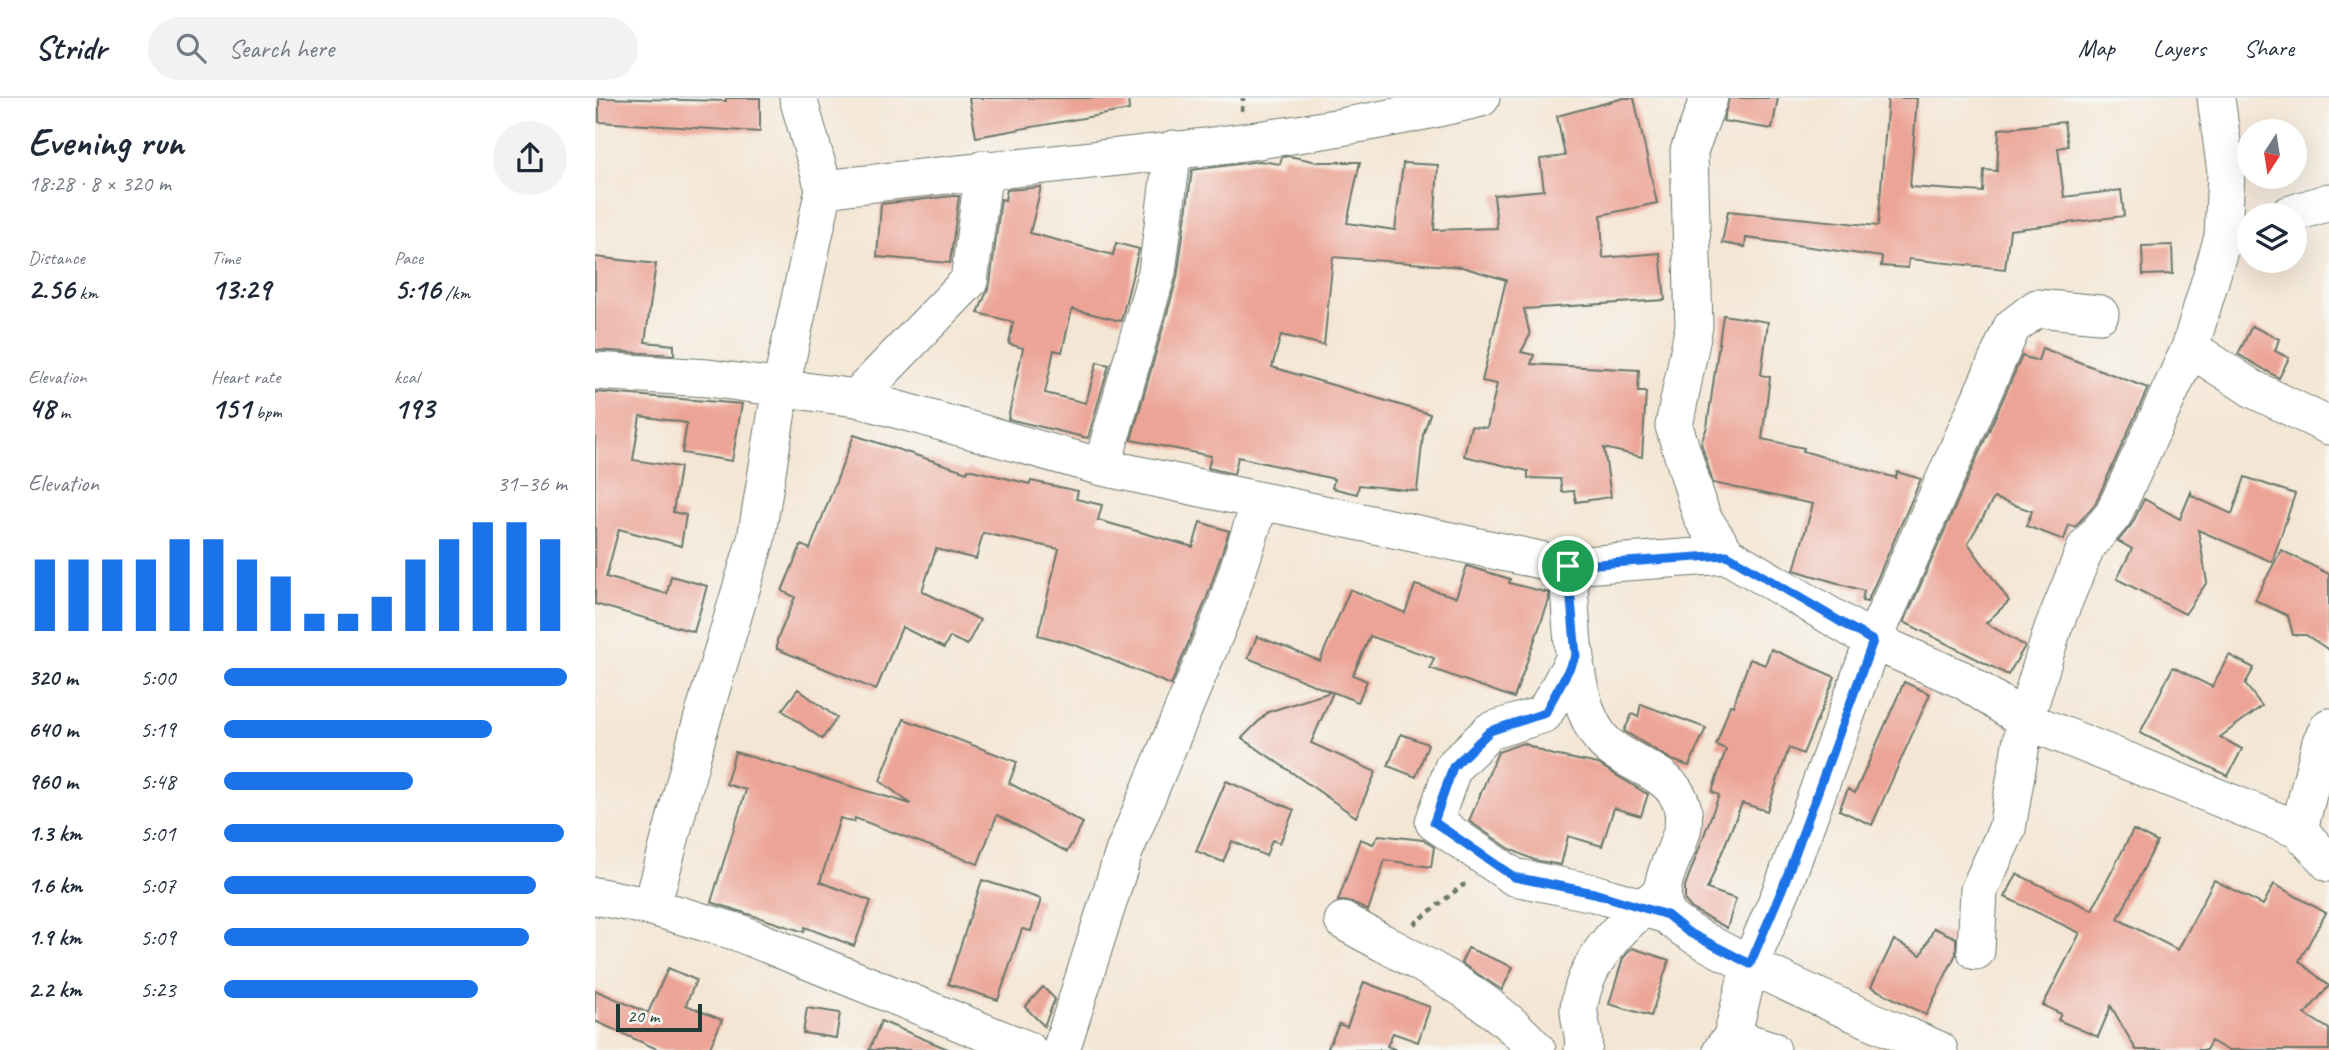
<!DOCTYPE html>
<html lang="en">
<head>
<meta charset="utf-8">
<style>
	:root { --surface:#fff; --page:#f2f2f3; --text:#1f2937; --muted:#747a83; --line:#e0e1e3; --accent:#1a73e8 }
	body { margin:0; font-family:Caveat,sans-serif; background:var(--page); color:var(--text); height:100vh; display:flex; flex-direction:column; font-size:26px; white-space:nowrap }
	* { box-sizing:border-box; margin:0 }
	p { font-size:23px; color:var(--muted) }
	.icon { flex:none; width:38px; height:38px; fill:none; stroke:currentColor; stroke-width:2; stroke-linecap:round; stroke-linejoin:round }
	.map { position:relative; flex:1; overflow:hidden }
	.details { display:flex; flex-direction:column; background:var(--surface); width:595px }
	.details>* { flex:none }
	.needle { width:46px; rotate:192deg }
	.tools { position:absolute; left:1642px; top:21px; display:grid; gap:14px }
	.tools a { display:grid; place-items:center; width:70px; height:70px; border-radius:50%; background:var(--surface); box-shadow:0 7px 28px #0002; font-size:35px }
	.scale { position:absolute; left:21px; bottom:18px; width:86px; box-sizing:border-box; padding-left:7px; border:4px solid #1f3d34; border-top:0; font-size:19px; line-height:24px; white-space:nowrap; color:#1f3d34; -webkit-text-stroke:5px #f6f6f2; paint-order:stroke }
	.pin { position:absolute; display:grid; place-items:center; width:60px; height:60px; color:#fff; margin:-30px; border:4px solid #fff; border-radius:50%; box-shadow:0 2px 7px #0007 }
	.round { display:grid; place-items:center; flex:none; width:74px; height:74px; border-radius:37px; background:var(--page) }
	.overview { display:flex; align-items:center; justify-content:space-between; height:119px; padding:0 28px }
	h1 { font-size:38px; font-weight:700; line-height:52px }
	.stats { display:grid; grid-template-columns:repeat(3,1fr); gap:10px; height:119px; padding:7px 28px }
	.stats div { display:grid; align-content:center }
	.stats b { font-size:30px; font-weight:700 }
	.stats small { font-size:19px; font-weight:400 }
	.stats p { font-size:19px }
	.chart { height:196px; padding:14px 28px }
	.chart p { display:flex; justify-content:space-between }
	.chart svg { width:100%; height:126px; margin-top:7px; stroke:var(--accent); stroke-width:6 }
	ul { padding:0 28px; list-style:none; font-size:23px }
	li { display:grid; grid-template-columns:112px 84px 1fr; align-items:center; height:52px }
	li i { height:18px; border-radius:9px; background:var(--accent) }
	header { display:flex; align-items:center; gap:42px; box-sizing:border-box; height:98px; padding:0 35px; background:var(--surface); border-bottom:2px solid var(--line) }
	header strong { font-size:33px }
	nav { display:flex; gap:38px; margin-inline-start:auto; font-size:24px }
	.search { width:490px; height:63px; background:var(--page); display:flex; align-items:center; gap:18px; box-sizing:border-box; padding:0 24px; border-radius:38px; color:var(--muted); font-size:26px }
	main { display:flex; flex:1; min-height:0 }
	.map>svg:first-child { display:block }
</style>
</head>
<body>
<header>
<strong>Stridr</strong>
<div class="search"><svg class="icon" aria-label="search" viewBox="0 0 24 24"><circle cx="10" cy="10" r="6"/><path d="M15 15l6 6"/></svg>Search here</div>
<nav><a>Map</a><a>Layers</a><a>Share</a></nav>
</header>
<main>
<section class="details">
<div class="overview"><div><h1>Evening run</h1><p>18:28 · 8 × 320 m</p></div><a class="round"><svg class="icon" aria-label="share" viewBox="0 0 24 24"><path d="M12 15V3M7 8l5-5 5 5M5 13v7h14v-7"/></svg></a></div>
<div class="stats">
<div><p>Distance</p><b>2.56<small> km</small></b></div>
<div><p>Time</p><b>13:29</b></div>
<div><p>Pace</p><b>5:16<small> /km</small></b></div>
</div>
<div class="stats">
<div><p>Elevation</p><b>48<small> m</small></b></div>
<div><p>Heart rate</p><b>151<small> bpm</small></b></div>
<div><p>kcal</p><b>193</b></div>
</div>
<div class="chart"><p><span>Elevation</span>31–36 m</p>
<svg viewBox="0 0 160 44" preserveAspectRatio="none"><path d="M5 44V19M15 44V19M25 44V19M35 44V19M45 44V12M55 44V12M65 44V19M75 44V25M85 44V38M95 44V38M105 44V32M115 44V19M125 44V12M135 44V6M145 44V6M155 44V12"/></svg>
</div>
<ul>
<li><b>320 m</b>5:00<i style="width:100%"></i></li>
<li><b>640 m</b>5:19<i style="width:78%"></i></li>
<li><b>960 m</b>5:48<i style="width:55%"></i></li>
<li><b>1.3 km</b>5:01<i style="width:99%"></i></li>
<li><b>1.6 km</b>5:07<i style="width:91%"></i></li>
<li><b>1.9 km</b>5:09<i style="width:89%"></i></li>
<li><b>2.2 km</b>5:23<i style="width:74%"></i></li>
</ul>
</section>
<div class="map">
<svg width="1734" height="952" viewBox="0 0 1734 952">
	<rect width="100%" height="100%" fill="#f6f6f2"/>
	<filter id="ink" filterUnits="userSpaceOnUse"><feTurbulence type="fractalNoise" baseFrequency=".0143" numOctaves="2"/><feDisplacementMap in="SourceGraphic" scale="14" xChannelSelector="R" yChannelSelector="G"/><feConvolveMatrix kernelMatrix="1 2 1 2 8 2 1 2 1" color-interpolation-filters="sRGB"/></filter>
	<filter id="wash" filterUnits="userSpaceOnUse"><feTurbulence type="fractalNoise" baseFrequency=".00686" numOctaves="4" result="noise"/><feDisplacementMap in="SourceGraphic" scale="28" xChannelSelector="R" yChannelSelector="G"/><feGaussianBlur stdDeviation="1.57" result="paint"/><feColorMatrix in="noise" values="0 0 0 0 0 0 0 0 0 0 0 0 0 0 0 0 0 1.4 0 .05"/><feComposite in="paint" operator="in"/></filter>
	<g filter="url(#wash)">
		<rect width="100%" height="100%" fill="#f4e6d4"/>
		<g id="blocks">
			<path fill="#eca496" d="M4 0 131 3V0H165V34L4 24Z
				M374 0H533L534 12 381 39Z
				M1029 0H1039L1062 105 1006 117 1008 160 1065 155 1070 202 929 211 935 237 926 254 939 257 936 266 1044 272 1043 294H1051L1047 359 1009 350 1016 399 981 404 979 393 967 394 965 381 933 380V373L869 358 876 328 892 330 902 286 887 283 911 182 867 169 738 159 729 247 686 237 677 269 835 316 828 337 822 393 764 387 762 396 737 390 739 381 643 359 639 376 613 370 616 358 536 342 582 180 597 72 665 63 685 66 687 59 694 58 722 64H765L752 125 800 132 808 65 843 67 839 132 902 130 899 97 949 92 945 61 970 58 962 18Z
				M1134 0H1183L1177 31 1128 23Z
				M1293 0H1322L1315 89 1388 94 1389 72 1402 73 1404 31 1469 24 1473 48 1463 50 1469 99 1526 92 1529 118 1415 132 1410 171 1314 161 1313 170 1286 168 1287 159 1201 147 1151 140 1150 149 1127 145 1133 113 1283 128Z
				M446 89 435 135 518 157 521 145 544 151 526 223 477 211 467 254 459 252 450 295 491 305 502 264 514 267 493 340 413 321 428 250 414 246 418 224 383 215 395 186 406 101 410 102 412 92Z
				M358 98H364L355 165 282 159 286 106Z
				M1577 147 1578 176 1548 177 1547 148Z
				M0 159 61 166 50 244 79 247V257L0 252Z
				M1128 217 1173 224 1166 277 1175 279 1167 341 1209 350 1208 353 1301 380 1302 374 1326 381 1272 504 1267 503 1269 493 1199 472 1218 406 1118 385 1106 345 1112 329Z
				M1657 228 1684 241 1680 253 1694 260 1684 280 1643 256Z
				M1447 250 1553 290 1500 406 1480 429 1474 427 1469 442 1431 428 1437 413 1399 400 1373 445 1414 503 1391 525 1430 548 1413 577 1309 524 1427 258 1443 263Z
				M0 294 147 306 137 363 87 355 92 325 45 318 38 362 85 369 78 414 91 417 86 448 24 431 11 479 72 496 76 478 112 488 99 534 0 506Z
				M259 337 372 374 373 371 435 386 436 383 483 393 481 401 507 407 503 422 598 449 605 424 634 433 611 502 576 587 480 547 443 537 464 451 388 435 381 461 341 451 327 493 385 522 372 547 355 539 349 550 307 529 281 592 182 551V542L200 499 187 493 206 447 215 451Z
				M1650 379 1700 396 1677 464 1603 432 1612 484 1590 516 1522 481 1537 451 1523 443 1537 426 1549 401 1585 421 1596 394 1597 398 1637 416Z
				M1686 452 1734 476V552L1711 537H1698L1693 518 1660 502Z
				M872 468 915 481 914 485 954 495V502L919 600 835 570 839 560 775 538 758 577 772 583 763 604 738 594 716 645 781 674 761 719 647 640 673 614 736 594 653 560 662 538 725 563 755 491 810 515 820 487 861 499Z
				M1176 551 1240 579 1208 656 1194 650 1172 713 1147 705 1112 791 1141 801 1132 830 1097 811 1090 803V788L1124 697 1117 694 1131 651 1121 647 1135 607 1138 608 1155 561 1170 567Z
				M1634 557 1659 570 1650 586 1667 608 1625 639 1647 651 1633 678 1545 635 1578 569 1617 589Z
				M1309 584 1335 596 1277 727 1244 712 1253 691 1260 695Z
				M203 591 242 620 227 641 187 612Z
				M1046 606 1111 630 1094 668 1077 662 1029 633 1037 616 1043 619Z
				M309 621 422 664 414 685 488 725 472 754 402 717 383 766 260 720 259 724 245 720 225 784 276 803 259 848 210 829 209 834 116 804 151 692 131 686 140 654 316 706 285 683Z
				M806 636 833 646 821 679 793 668Z
				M928 645 954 656 1003 666 1049 694 1053 696 1046 718 1019 710 1007 748 973 738 966 767 939 762 915 751 874 723 903 654Z
				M631 683 699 712 685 745 677 742 671 758 637 743 628 764 601 753Z
				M1538 732 1562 744 1523 821 1583 852 1619 782 1668 807 1679 786 1731 815 1704 863 1734 888 1710 916 1734 931V952H1632L1616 943 1611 952H1541L1516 908 1503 939 1463 922 1466 916 1448 907 1485 835 1410 799 1422 776 1497 812Z
				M784 737 828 742 839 749 836 769 790 762 773 813 757 804 743 803 765 741 778 746Z
				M387 782 446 801 436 833 427 831 403 902 353 886Z
				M1339 830 1361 840V856L1331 917 1276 889 1299 842 1326 857Z
				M873 850 918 869 907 892 866 865Z
				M1037 850 1074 862 1056 918 1014 906 1028 860Z
				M73 870 101 882 91 907 127 922 114 952H64L0 923V892L53 915Z
				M769 884 835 909 823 944 798 935 792 948 802 952H732L744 926 752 929Z
				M448 889 460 901 449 928 430 909Z
				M212 910 245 915 241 940 208 935Z
				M286 923 355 952H274Z"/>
		</g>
	</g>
	<g filter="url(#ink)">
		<use href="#blocks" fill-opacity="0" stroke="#6a786c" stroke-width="2"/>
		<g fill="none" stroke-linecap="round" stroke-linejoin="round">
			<g stroke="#6a786c" stroke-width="39">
				<path id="minor" d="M1114 0 1094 53 1099 228 1079 328 1107 419 1132 457
					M229 91C447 64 671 53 886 0
					M1693 117 1734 104
					M1595 250 1658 291 1734 328
					M0 273 113 280 261 300 507 369 973 468 1132 457 1278 543 1368 582 1430 622 1704 732 1734 765
					M261 300 374 183 389 71
					M507 369 562 174 578 51
					M973 468C977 516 974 618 1015 649 1036 666 1069 673 1083 698 1105 739 1054 773 1071 814 1082 842 1304 934 1344 952
					M981 558 949 616 895 633 858 669 839 724 919 779 999 795 1072 817
					M1704 732 1726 644 1734 629
					M0 798 57 809 102 639 161 441 186 289 229 91 203 0
					M57 809 142 834 433 952
					M748 823C817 862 888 892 942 952
					M1381 853 1384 792 1412 731 1430 622 1458 530 1491 449 1518 417 1595 250 1628 139 1631 74 1621 0
					M1137 939 1177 952
					M466 952 529 754 631 509 665 404
					M988 952C991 938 983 923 984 909 990 862 1026 827 1061 799
					M1127 952 1137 939 1155 866 1188 789 1278 543 1417 229 1442 210 1505 216"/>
			</g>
			<path stroke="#6a786c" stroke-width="4.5" stroke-dasharray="5 5" stroke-linecap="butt" d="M647 13 648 0
				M819 826 868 787H874"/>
			<use href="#minor" stroke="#fff" stroke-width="37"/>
		</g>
	</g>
	<g fill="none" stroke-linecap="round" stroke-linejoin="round" filter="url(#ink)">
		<g stroke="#fff" stroke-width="14">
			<path id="route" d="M1132 457 1278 543 1188 789 1155 866 1093 834 1072 817 999 795 919 779 839 724 858 669 895 633 950 615 981 558 973 468Z"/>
		</g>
		<use href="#route" stroke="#1a73e8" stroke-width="9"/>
	</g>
</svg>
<div class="tools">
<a><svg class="needle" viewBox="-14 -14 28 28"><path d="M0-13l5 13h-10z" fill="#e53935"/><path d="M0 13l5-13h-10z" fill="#747a83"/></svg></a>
<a><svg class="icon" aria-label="layers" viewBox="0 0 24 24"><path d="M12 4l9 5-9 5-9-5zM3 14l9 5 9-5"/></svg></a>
</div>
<div class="scale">20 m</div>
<div class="pin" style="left:973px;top:468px;background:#1e9e55"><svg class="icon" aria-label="arrive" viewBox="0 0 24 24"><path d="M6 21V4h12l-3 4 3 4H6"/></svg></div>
</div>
</main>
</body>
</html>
